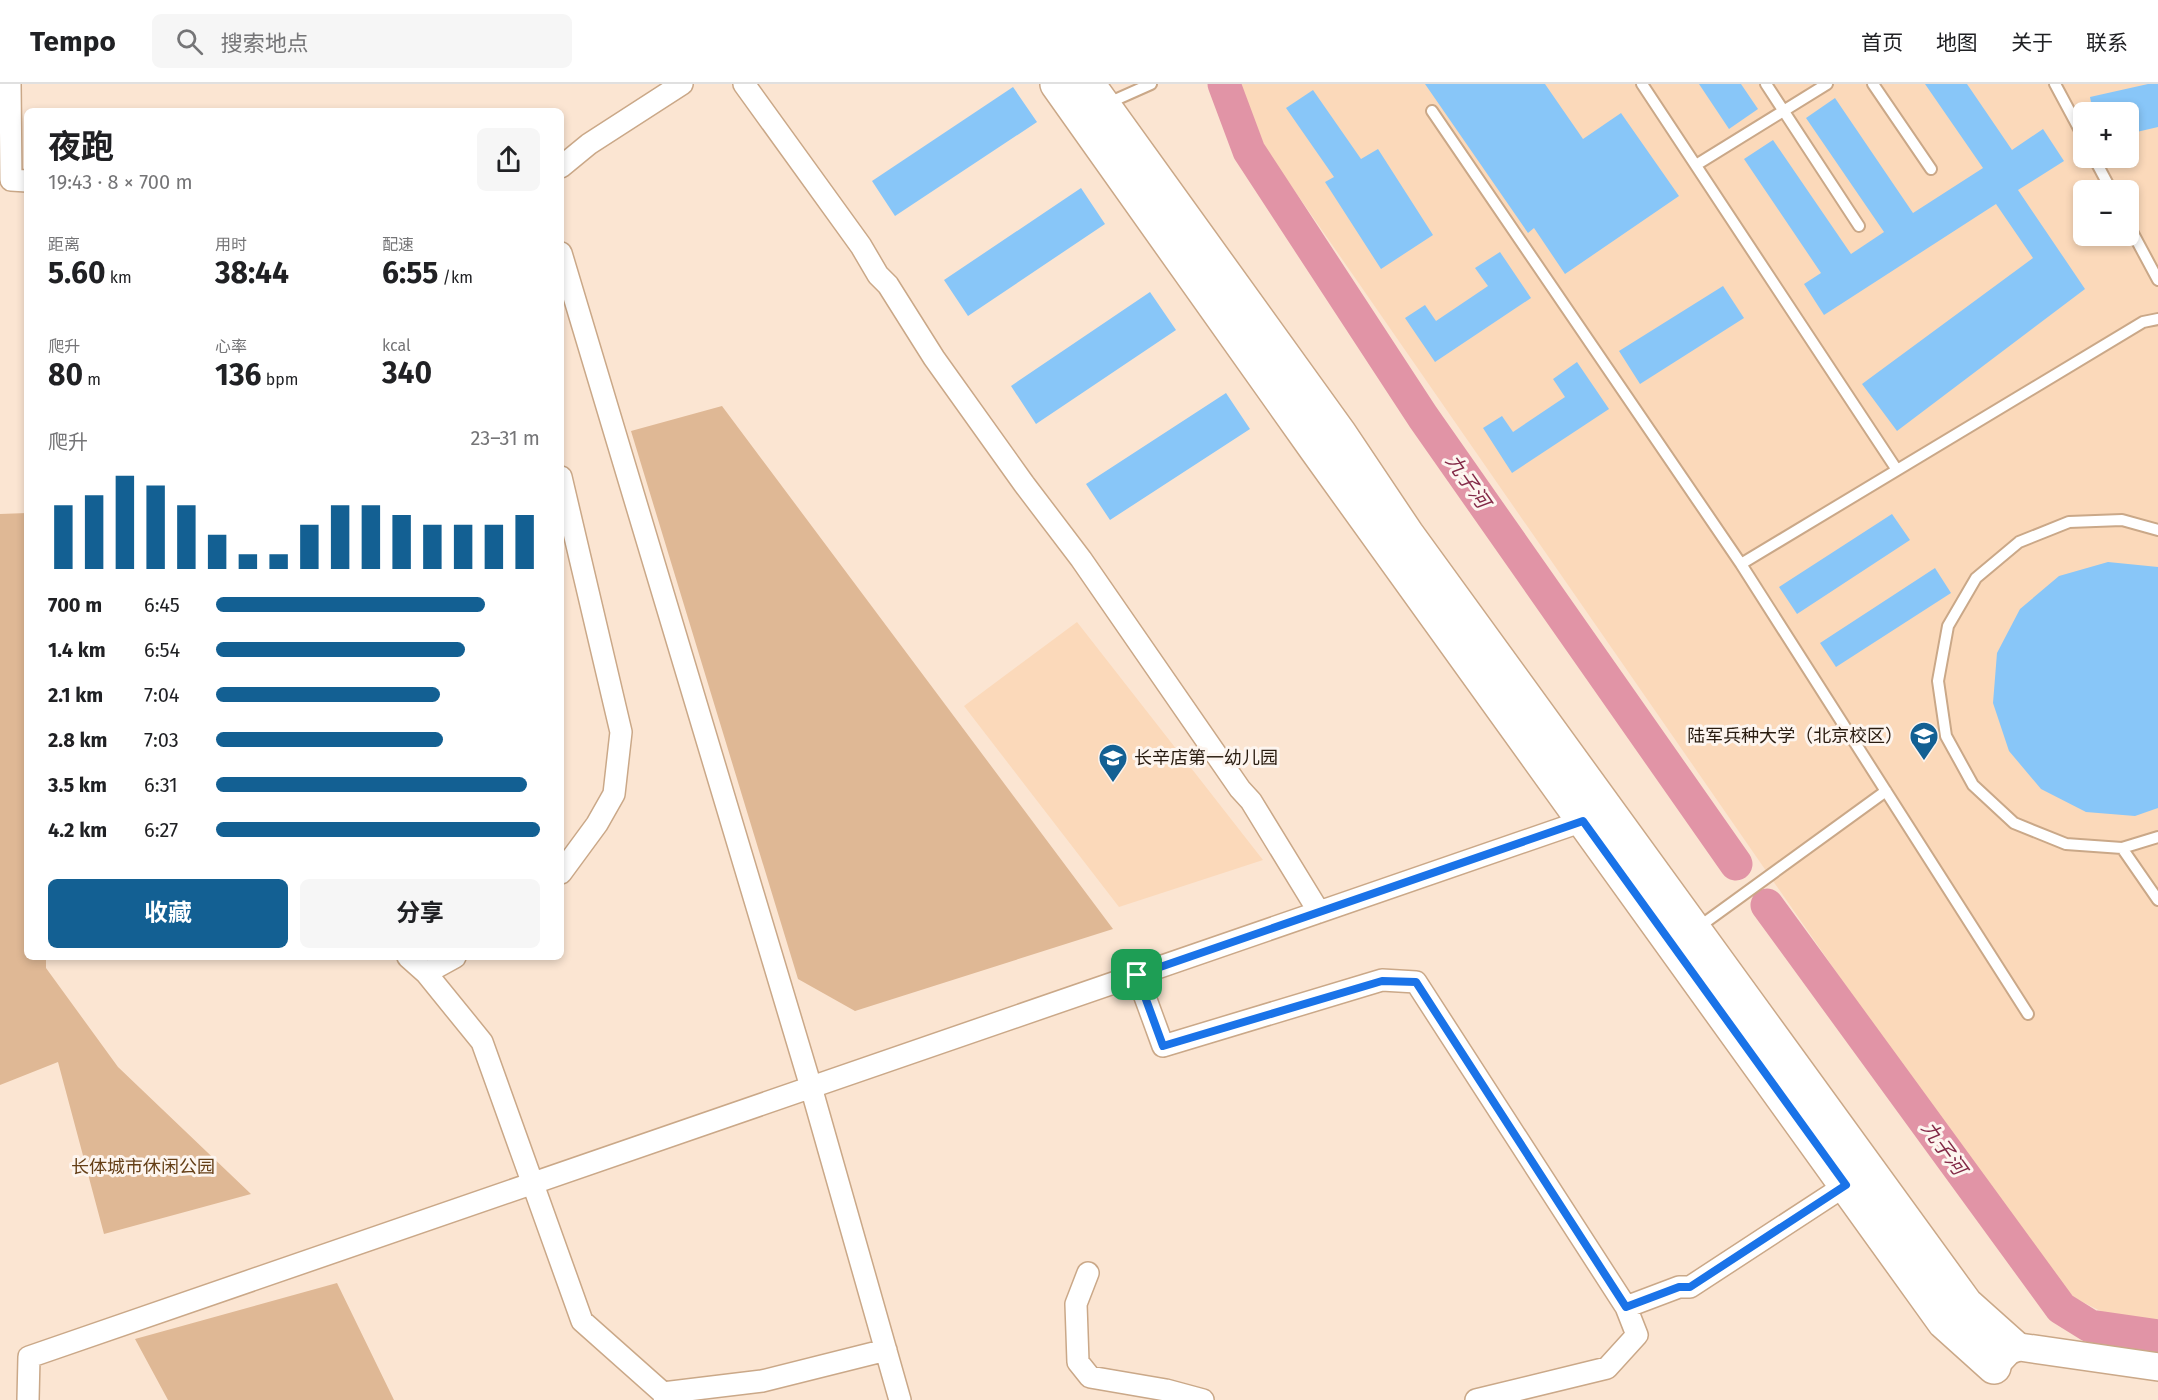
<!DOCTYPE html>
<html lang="zh">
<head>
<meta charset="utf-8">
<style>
	:root { --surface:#fff; --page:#f6f6f6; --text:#202124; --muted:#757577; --line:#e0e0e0; --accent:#136093 }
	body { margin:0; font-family:"Fira Sans","Noto Sans SC",sans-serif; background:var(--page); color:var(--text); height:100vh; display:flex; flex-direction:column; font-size:22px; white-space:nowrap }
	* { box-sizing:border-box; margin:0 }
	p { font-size:20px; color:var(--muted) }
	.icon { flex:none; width:33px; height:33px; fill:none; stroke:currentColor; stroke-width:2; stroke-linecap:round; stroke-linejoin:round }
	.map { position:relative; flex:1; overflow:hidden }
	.drawer { position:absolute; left:24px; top:24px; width:540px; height:852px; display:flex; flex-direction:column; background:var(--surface); border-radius:9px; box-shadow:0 3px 9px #0003 }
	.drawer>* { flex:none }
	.fabs { position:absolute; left:2073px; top:18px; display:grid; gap:12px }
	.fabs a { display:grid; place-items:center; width:66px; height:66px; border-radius:9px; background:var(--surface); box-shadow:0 3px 9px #0003; font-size:30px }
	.pin { position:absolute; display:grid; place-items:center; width:51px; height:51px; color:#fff; margin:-26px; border-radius:12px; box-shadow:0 3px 9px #0006 }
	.round { display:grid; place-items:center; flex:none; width:63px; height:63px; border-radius:9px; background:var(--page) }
	.headline { display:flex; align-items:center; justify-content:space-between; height:102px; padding:0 24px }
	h1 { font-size:33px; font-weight:700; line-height:45px }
	.figures { display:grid; grid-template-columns:repeat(3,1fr); gap:9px; height:102px; padding:6px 24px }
	.figures div { display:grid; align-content:center }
	.figures b { font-size:30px; font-weight:700 }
	.figures small { font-size:16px; font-weight:400 }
	.figures p { font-size:16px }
	.chart { height:168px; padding:12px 24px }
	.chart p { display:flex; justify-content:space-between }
	.chart svg { width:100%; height:108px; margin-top:6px; stroke:var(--accent); stroke-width:6 }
	.action { display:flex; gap:12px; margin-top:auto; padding:12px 24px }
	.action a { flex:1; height:69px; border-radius:9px; background:var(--accent); color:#fff; font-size:24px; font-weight:700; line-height:69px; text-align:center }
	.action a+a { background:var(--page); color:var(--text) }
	ul { padding:0 24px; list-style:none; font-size:20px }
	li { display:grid; grid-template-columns:96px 72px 1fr; align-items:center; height:45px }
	li i { height:15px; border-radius:8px; background:var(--accent) }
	header { display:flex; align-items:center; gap:36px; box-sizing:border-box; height:84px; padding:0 30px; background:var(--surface); border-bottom:2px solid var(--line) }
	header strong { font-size:28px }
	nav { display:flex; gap:33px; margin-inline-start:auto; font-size:21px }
	.search { width:420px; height:54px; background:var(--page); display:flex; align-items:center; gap:15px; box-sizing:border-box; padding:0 21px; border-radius:9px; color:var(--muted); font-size:22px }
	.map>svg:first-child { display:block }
</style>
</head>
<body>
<header>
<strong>Tempo</strong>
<div class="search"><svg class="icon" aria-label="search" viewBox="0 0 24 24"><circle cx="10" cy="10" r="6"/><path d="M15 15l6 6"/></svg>搜索地点</div>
<nav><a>首页</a><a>地图</a><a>关于</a><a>联系</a></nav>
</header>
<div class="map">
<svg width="2158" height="1316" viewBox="0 0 2158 1316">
	<rect width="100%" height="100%" fill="#fbe5d2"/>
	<path fill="#fbd9ba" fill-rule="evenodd" d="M1241 0H2158V1238L2115 1234 2056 1205 1265 64ZM2084 28H2128V74H2084ZM2084 106H2128V152H2084Z
		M1077 538 1263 776 1119 823 964 622Z"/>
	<path fill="#dfb895" d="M722 322 1113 845 855 927 798 895 631 347Z
		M27 429V873H46V884L118 983 251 1110 104 1150 58 978 0 1001V430Z
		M337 1199 394 1316H168L135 1255Z"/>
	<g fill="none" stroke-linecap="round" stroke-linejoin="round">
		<path stroke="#e194a6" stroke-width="33" d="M1224 0 1249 67 1423 333 1736 780
			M1767 821 2061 1224 2090 1242 2158 1252"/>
	</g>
	<path fill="#88c6f8" d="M1425 0H1545L1583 55 1621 29 1679 112 1565 190 1534 144 1528 149Z
		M1699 0H1741L1758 25 1729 45Z
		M1925 0H1967L2012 66 2043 45 2064 77 2018 106 2085 205 1897 347 1862 300 2033 174 1996 120 1824 231 1804 200 1821 189 1744 75 1773 56 1851 170 1884 148 1806 34 1835 14 1913 129 1983 84Z
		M2148 0H2158V43L2128 50V28H2093L2090 13Z
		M1013 3 1037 38 895 132 872 97Z
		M1313 6 1361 75 1378 65 1433 151 1381 185 1325 98 1334 93 1286 24Z
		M1081 104 1105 140 968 232 944 196Z
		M1500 168 1531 214 1435 278 1405 234 1425 221 1436 237 1488 202 1475 184Z
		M1723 202 1744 234 1640 300 1619 267Z
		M1150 208 1176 246 1036 340 1011 302Z
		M1577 278 1609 325 1512 389 1483 344 1502 332 1513 348 1565 313 1553 295Z
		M1226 309 1250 345 1110 436 1086 400Z
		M1892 430 1910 456 1797 530 1779 503Z
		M2108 478 2158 483V724L2135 732 2086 728 2041 705 2009 667 1993 619 1997 569 2020 525 2059 492Z
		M1935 484 1951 509 1836 583 1820 559Z"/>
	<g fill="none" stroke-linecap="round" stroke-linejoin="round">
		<g stroke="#caa888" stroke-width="14">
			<path id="service" d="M1642 0 1897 386
				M1766 0 1859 142
				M1873 0 1931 85
				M2055 0 2084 54
				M1106 20 1151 0
				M1432 27 1741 480 2028 930
				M2094 74 2111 106
				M1696 81 1827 0
				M2128 140 2158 196
				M2158 446 2122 436 2069 438 2019 458 1976 494 1948 542 1938 597 1946 652 1973 701 2014 739 2066 760 2122 764 2158 753
				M1741 480 2143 238 2158 235
				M2122 764 2158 816
				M1696 845 1886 707"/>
		</g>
		<g stroke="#caa888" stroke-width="24">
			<path id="minor" d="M10 0 11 96 27 97
				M744 0 861 162 878 191 888 201 934 274 1024 400 1081 475 1240 705 1251 717 1319 828
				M561 83 589 60 682 0
				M561 169 811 1003 900 1316
				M561 393 621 648 614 710 597 740 561 789
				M408 873 426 889 482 958 582 1237 663 1309 665 1316
				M426 889 455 873
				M1137 891 1163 962 1382 896 1416 898 1626 1223 1637 1251 1607 1284 1476 1316
				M1088 1189 1076 1220 1078 1278 1090 1293 1166 1306 1203 1316
				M1626 1223 1679 1203H1690L1846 1101
				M663 1309 762 1297 886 1266
				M28 1316 29 1273 1583 737"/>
		</g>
		<g stroke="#caa888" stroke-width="30">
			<path id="tertiary" d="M1999 1277 2013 1262 2158 1283"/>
		</g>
		<g stroke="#caa888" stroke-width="36">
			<path id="primary" d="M1057 0 1316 365 1944 1238 1994 1283
				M1088 0 1340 350 1407 450 1966 1220 2013 1262"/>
		</g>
		<use href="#service" stroke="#fff" stroke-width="10"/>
		<use href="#minor" stroke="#fff" stroke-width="21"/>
		<use href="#tertiary" stroke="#fff" stroke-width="27"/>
		<use href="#primary" stroke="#fff" stroke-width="33"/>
	</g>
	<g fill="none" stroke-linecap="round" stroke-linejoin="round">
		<g stroke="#fff" stroke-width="12">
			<path id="route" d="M1583 737 1846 1101 1690 1203H1679L1626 1223 1416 898 1382 897 1163 962 1137 891Z"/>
		</g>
		<use href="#route" stroke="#1a73e8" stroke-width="8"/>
	</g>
	<defs>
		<g id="university-pin" transform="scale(1.5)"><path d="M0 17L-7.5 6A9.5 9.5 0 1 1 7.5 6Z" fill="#136093" stroke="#fdf5ef"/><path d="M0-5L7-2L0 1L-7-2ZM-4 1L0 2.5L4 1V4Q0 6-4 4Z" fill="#fff"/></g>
		<g id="school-pin" transform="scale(1.5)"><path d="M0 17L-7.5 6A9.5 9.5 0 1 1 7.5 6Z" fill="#136093" stroke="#fdf5ef"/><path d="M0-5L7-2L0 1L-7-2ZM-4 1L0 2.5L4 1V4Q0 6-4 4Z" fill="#fff"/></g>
	</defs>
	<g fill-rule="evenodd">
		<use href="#university-pin" x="1924" y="652"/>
		<use href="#school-pin" x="1113" y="674"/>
	</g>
	<g text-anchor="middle" stroke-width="6" stroke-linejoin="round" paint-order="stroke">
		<g font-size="18" fill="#281b0f" stroke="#fdf5ef" text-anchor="end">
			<text x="1903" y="658">陆军兵种大学（北京校区）</text>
			<text x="1134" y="680" text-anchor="start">长辛店第一幼儿园</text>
		</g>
		<g font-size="18" fill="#653f17" stroke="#fdf5ef">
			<text x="143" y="1089">长体城市休闲公园</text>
		</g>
		<g font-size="20" font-style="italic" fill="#832947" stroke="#fdf5ef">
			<text transform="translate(1468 397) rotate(55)" y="7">九子河</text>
			<text transform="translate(1944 1064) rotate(54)" y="7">九子河</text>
		</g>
	</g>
</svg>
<div class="fabs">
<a>+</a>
<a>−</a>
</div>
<div class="pin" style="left:1137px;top:891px;background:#1e9e55"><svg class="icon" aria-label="arrive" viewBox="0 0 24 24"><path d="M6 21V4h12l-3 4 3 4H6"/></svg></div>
<section class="drawer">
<div class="headline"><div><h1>夜跑</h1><p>19:43 · 8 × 700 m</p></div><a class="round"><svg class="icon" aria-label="share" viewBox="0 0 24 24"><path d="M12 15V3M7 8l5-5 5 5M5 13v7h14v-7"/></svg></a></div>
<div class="figures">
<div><p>距离</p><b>5.60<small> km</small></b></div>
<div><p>用时</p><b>38:44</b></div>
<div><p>配速</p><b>6:55<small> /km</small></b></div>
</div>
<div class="figures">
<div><p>爬升</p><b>80<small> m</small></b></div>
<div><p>心率</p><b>136<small> bpm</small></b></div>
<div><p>kcal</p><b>340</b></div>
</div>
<div class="chart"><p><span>爬升</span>23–31 m</p>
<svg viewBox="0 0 160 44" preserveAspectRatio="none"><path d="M5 44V18M15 44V14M25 44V6M35 44V10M45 44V18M55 44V30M65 44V38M75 44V38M85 44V26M95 44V18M105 44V18M115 44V22M125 44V26M135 44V26M145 44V26M155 44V22"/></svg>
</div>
<ul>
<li><b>700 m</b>6:45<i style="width:83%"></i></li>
<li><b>1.4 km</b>6:54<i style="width:77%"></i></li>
<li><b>2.1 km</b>7:04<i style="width:69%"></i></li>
<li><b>2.8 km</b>7:03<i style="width:70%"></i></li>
<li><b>3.5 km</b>6:31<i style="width:96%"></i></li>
<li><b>4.2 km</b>6:27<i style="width:100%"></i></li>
</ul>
<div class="action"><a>收藏</a><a>分享</a></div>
</section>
</div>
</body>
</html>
